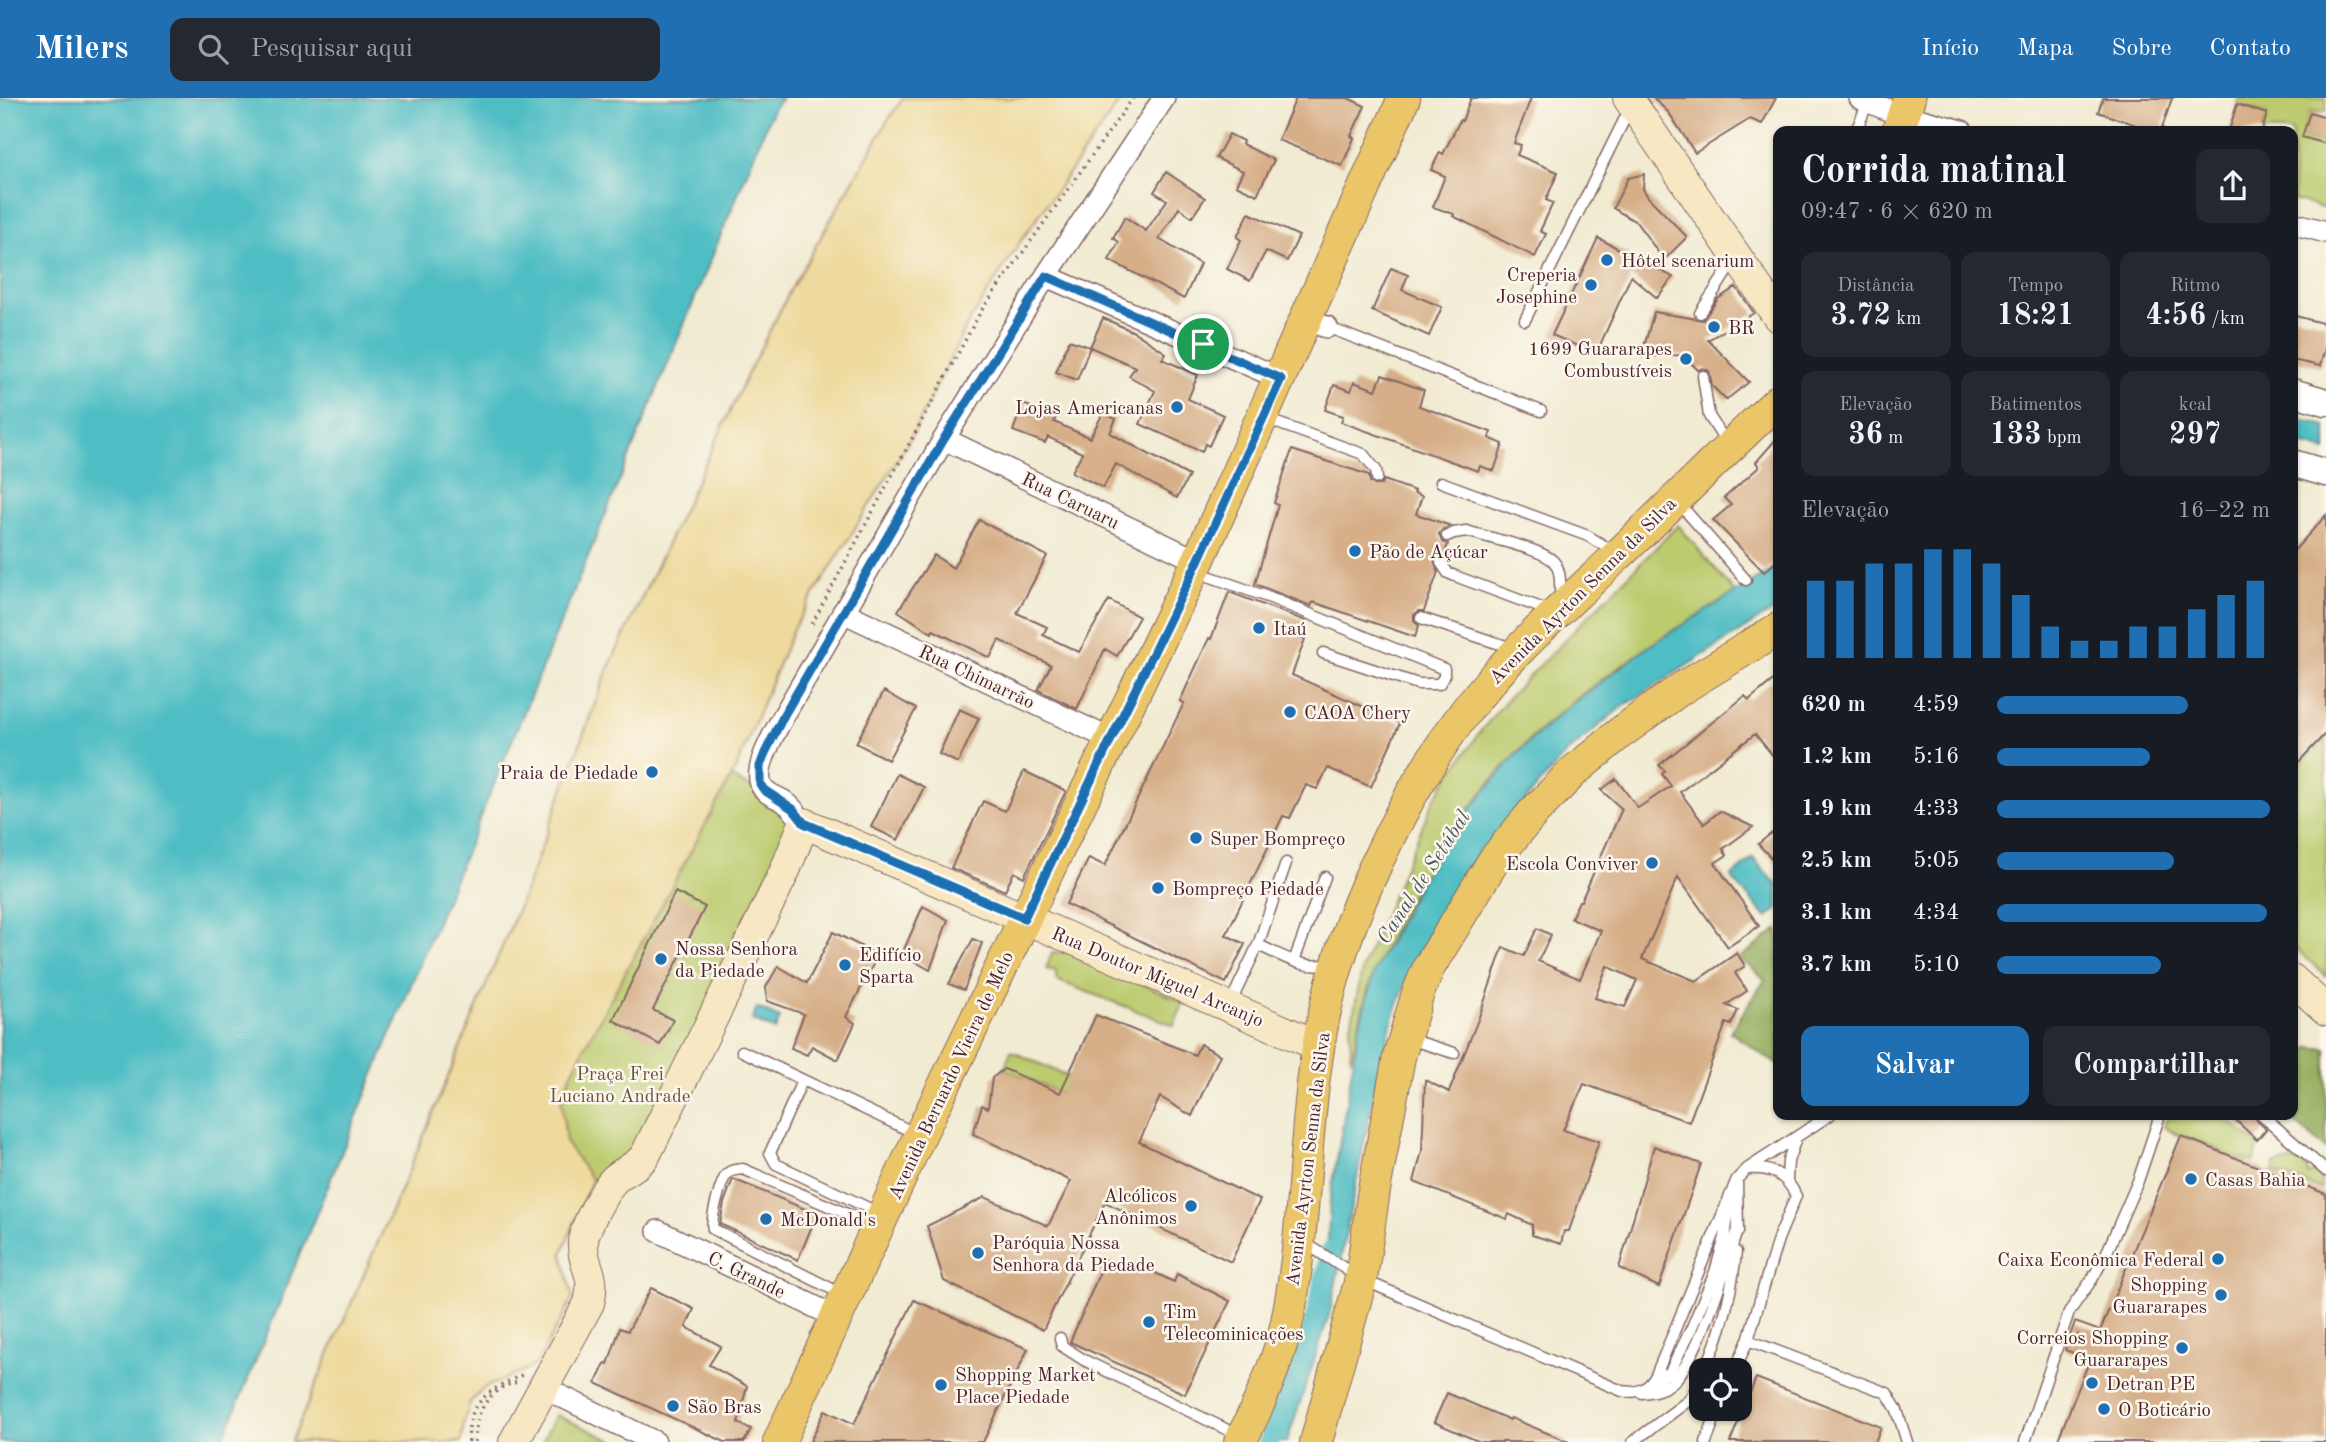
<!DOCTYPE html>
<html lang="pt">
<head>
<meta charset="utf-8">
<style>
	:root { --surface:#171b24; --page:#242831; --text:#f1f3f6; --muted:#9ea1a6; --accent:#1f6fb2 }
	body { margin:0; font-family:"Old Standard TT",serif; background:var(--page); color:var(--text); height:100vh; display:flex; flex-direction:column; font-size:26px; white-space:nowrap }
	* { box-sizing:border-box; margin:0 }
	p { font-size:23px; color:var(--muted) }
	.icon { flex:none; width:38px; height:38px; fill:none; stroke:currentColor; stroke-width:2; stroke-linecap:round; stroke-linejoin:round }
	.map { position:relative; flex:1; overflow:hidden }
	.sheet { position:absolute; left:1773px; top:28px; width:525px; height:994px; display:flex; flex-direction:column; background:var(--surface); border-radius:14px; box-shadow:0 2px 5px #0004 }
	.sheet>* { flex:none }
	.controls { position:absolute; left:1689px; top:1260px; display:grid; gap:14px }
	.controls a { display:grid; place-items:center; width:63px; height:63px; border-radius:14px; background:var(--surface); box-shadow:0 2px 5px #0004; font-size:35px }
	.pin { position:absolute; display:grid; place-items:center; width:60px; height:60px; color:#fff; margin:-30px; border:4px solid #fff; border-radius:50%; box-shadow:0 2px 7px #0007 }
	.round { display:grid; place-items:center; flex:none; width:74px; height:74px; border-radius:14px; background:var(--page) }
	.overview { display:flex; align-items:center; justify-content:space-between; height:119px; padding:0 28px }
	h1 { font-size:38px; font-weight:700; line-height:52px }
	.stats { display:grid; grid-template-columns:repeat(3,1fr); gap:10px; height:119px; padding:7px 28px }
	.stats div { display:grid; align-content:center; border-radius:14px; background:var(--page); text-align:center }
	.stats b { font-size:30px; font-weight:700 }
	.stats small { font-size:19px; font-weight:400 }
	.stats p { font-size:19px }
	.chart { height:196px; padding:14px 28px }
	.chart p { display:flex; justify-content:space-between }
	.chart svg { width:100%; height:126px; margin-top:7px; stroke:var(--accent); stroke-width:6 }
	.primary-button { display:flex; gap:14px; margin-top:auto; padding:14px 28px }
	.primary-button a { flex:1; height:80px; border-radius:14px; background:var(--accent); color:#fff; font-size:28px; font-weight:700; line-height:80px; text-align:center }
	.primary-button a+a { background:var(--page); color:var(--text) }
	ul { padding:0 28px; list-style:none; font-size:23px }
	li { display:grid; grid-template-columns:112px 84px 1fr; align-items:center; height:52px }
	li i { height:18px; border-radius:9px; background:var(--accent) }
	header { display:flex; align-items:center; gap:42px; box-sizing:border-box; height:98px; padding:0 35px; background:var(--accent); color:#fff }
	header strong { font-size:33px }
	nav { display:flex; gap:38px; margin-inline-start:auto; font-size:24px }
	.search { width:490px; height:63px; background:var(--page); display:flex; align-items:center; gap:18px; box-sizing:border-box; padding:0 24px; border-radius:14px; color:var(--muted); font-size:26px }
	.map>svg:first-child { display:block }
</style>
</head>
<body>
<header>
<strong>Milers</strong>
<div class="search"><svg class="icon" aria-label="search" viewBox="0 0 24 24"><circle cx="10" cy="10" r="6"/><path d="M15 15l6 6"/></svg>Pesquisar aqui</div>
<nav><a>Início</a><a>Mapa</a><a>Sobre</a><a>Contato</a></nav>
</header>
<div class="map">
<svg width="2326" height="1344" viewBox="0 0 2326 1344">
	<rect width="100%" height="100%" fill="#fbf7ec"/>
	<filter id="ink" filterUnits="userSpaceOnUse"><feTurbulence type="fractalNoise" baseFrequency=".0143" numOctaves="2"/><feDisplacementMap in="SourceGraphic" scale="14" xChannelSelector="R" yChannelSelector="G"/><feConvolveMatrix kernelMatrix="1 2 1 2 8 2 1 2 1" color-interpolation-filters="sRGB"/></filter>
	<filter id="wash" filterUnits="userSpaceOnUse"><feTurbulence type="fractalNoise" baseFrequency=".00686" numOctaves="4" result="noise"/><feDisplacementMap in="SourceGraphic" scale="28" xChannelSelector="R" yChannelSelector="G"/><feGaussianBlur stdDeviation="1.57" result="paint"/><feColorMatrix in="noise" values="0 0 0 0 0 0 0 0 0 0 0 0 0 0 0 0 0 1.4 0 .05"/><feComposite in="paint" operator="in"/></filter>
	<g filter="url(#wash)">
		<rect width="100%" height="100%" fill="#f1ebd2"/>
		<path fill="#bccb6e" stroke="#83754c" stroke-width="2" d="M2239 0H2326V14H2310L2303 39 2326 46V111L2293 102 2292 33H2262L2267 16 2237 6Z
			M1678 427 1736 496C1661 540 1574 593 1514 658 1457 719 1408 793 1376 870 1363 899 1358 932 1351 962L1350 933 1363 868 1434 701 1479 635 1509 599Z
			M2326 640V878L2292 847 2293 674Z
			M731 679 788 710 793 720 636 1061 607 1078 592 1082 566 1045 561 998 582 954Z
			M1067 854 1184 904 1174 927 1056 882V873L1046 871 1052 855Z
			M1011 953 1074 981 1067 998 1004 971Z
			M2170 1017H2222L2259 1047 2254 1064C2235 1061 2227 1056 2211 1048 2194 1041 2178 1040 2164 1028Z
			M2282 1064H2301L2308 1072V1077L2321 1071V1091L2273 1074 2274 1067Z
			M556 1317 616 1344H542Z"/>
		<path fill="#95af61" stroke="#706746" stroke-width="2" d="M1778 831V967L1730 934 1765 882 1740 860Z
			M2310 949 2326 951V1051L2286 1017H2292L2293 971Z"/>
		<path fill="#eeda9e" stroke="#9c7c64" stroke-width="2" d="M903 0H1122L1018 147 966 229 912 338 793 531 737 668 582 954 561 998 566 1045 592 1082 562 1155 573 1200 536 1267 484 1290 470 1304 464 1324 461 1344H291L411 1068 522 801 608 571 748 275 791 191 888 22Z"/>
		<path fill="#4fbdc4" stroke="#4c6e78" stroke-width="2" d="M0 0H782L773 11 222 1344H0Z
			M2292 319 2326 328V353L2293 344Z
			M1778 468V509L1619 611 1565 656 1474 763 1412 868 1391 926 1368 1025 1330 1214 1287 1344H1268L1312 1229 1326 1177 1330 1102 1359 929 1375 871 1422 780 1461 722 1515 657 1564 612 1652 546Z
			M1753 760 1778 788V811L1767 820 1731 779Z
			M757 910 780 920 775 932 752 922Z"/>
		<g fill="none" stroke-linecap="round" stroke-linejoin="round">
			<path stroke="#4fbdc4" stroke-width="19" d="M1268 1344 1312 1229 1331 1152"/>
		</g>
		<g id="blocks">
			<path fill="#d6ae87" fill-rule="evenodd" d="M1296 0H1348L1365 8 1351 38 1354 40 1342 68 1278 42Z
				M1471 0H1531L1514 45 1521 47 1517 57 1558 74 1546 102 1553 105 1540 133 1546 136 1535 159 1453 118 1454 116 1433 109 1445 78 1431 72 1440 54 1443 56 1460 22 1462 23Z
				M1653 0H1776L1762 26 1750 21 1695 55 1669 15Z
				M2103 0H2172L2161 33H2131L2134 26 2098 14Z
				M2237 6 2267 16 2262 33H2229Z
				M2310 14 2326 19V46L2302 39Z
				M1229 36 1243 43 1242 46 1274 62 1257 97 1236 87 1243 73 1216 60Z
				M1166 74 1205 100 1192 119 1179 110 1159 141 1200 166 1184 201 1109 162 1119 144 1113 140 1125 119 1146 133 1167 102 1154 94Z
				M1644 76 1643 91 1648 99 1687 139 1664 162 1636 124 1613 110 1628 80Z
				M1249 115 1299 138 1287 163 1266 153 1250 183 1227 171 1241 142 1237 139Z
				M1598 140 1673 179 1657 200 1631 178 1596 256 1552 237Z
				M1391 170 1408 177 1402 192 1442 209 1429 238 1372 213Z
				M1736 189 1754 215 1708 242 1749 284 1726 302 1712 288 1709 273 1703 270 1698 272 1683 257 1641 259 1654 214 1703 222 1718 201Z
				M2292 217 2326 226V247L2320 268 2292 262Z
				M1103 220 1134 234 1166 255 1162 261 1198 277 1188 301 1223 317 1209 348 1205 346 1202 354 1140 326 1155 293 1129 278 1135 269 1090 249Z
				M1069 242 1090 249 1077 282 1056 274Z
				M1382 277 1424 292 1419 308 1491 334 1489 340 1503 346 1494 373 1480 368 1478 373 1341 324 1343 318 1325 312 1334 287 1351 293 1354 284 1376 292Z
				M1023 306 1056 319 1054 324 1090 340 1103 315 1116 321 1110 335 1189 378 1177 400 1116 366 1103 390 1072 374 1082 355 1048 339 1045 345 1013 333Z
				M1778 339V462L1764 474 1713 422 1731 407 1724 400 1759 369 1756 364Z
				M1292 352 1369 377 1370 384 1375 387H1381L1384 382 1415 393 1414 395 1422 398 1416 416 1451 428 1443 431 1439 436 1442 444 1448 446 1444 458H1437L1434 462 1438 474 1424 513H1419L1414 517V522L1419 528 1415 539 1313 504 1311 508 1255 486 1278 407 1274 405Z
				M2326 417V635L2292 671V455Z
				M979 422 1047 458 1017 515 1047 529 1043 537 1079 554 1109 502 1139 519 1117 558 1105 551 1077 611 1038 592 1051 567 999 542 990 560 933 532 932 535 898 513 934 457 953 470Z
				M1229 494 1306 523 1300 539 1305 541 1292 577 1400 625 1371 689 1328 670 1317 691 1306 687 1290 720 1283 718 1226 837 1245 846 1226 885 1066 806 1089 760 1105 768 1184 605 1180 603 1209 540 1211 541Z
				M1778 578V664L1755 636 1680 694 1704 726 1720 713 1753 729 1723 751 1727 757 1715 765 1759 828 1728 849 1678 779 1642 861 1696 883 1737 855 1745 868 1735 875 1747 893 1726 907 1738 912 1731 927 1726 925 1689 1024 1584 986 1563 1032 1599 1043 1569 1133H1564L1561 1146 1532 1137V1127L1509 1116 1507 1121 1414 1084 1422 1053 1425 982 1449 994 1479 919 1503 849 1524 858 1537 830 1551 837 1538 863 1580 881 1601 833 1571 820 1579 803H1581L1622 711 1601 692 1616 681 1638 710 1671 688 1662 676 1665 673 1659 667 1745 598 1749 602ZM1607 868 1637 882 1625 909 1595 900Z
				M884 593 916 611 888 662 856 645Z
				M959 611 979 620 958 665 939 656Z
				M1024 673 1066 693 1024 779 1014 774 1005 793 951 770 983 703 1005 713Z
				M897 676 924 689 898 742 871 729Z
				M1778 730V767L1758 746Z
				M675 794 705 809 653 912 673 922 660 947 613 922Z
				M923 808 948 822 930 872 902 856Z
				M833 834 878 857 846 919 855 925 838 962 812 948 807 957 791 950 804 916 767 903 766 889 778 868 807 885Z
				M973 841 982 845 964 892 949 886Z
				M1096 917 1195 957 1200 946 1220 957 1192 1018 1160 999 1139 1044 1260 1102 1231 1164 1105 1104 1043 1232 944 1183 927 1128 985 1099 1048 1128 1071 1083 973 1036 982 1007 988 1010 992 980 1004 971 1060 995Z
				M2230 1017H2252L2266 1031 2257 1042Z
				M2181 1038 2326 1096V1344H2057L2090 1261 2065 1252 2075 1224 2100 1233Z
				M1654 1048 1701 1066 1659 1189 1619 1170Z
				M733 1081 817 1116 798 1162 720 1126 724 1105Z
				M1105 1162 1131 1173 1135 1165 1174 1184 1177 1176 1230 1203 1185 1296 1070 1244Z
				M651 1190 694 1211 686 1229 721 1248 709 1267 747 1288 738 1325 751 1331 744 1344H725L596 1285 605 1265 608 1266 620 1230 628 1233Z
				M914 1202 1028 1251 983 1344H810L825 1312 854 1326Z
				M1756 1280 1881 1329 1875 1344H1730Z
				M1447 1295 1510 1322 1511 1320 1569 1344H1480L1434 1324Z"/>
		</g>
	</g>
	<g filter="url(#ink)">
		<use href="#blocks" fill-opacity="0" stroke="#846665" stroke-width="2"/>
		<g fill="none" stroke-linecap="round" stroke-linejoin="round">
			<g stroke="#846665" stroke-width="13">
				<path id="service" d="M1856 33 1868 4
					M1700 215 1735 161
					M1525 222 1631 8
					M1327 229 1541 313
					M1703 278 1709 318 1727 346
					M1266 321 1363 356 1376 372 1377 380
					M1441 384 1588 438 1616 455
					M1677 403 1746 482
					M1447 438 1454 435 1466 433C1485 439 1544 451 1554 464 1562 473 1560 490 1560 501
					M1441 465 1448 475 1455 478 1552 514
					M1197 474 1273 501 1444 571V579L1439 586H1418L1323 555
					M1421 520 1515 551
					M1286 765 1258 847C1283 858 1306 874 1333 865
					M1294 863 1325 779
					M1229 908 1258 847
					M1406 940 1454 955
					M742 953 917 1036
					M802 983 770 1055 776 1066 881 1116
					M2262 1017 2326 1073
					M1737 1081 1738 1134
					M1787 1081 1788 1063 1796 1040
					M1305 1145 1361 1181 1622 1293C1638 1296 1649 1291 1656 1277L1737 1081 1747 1071 1830 1017
					M844 1197 713 1131C710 1122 721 1083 727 1076 731 1071 738 1072 743 1071L875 1128
					M1060 1240 1062 1248 1084 1262 1240 1338
					M1748 1242 1887 1295 1897 1312 1907 1344
					M1705 1272C1722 1233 1732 1196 1736 1154
					M1735 1272 1748 1242 1778 1141 1796 1098C1786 1076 1771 1069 1747 1071
					M1650 1288 1670 1274 1692 1229 1715 1174 1725 1139 1730 1103
					M1642 1295C1655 1294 1667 1291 1676 1281 1702 1250 1726 1169 1738 1129
					M1633 1344 1688 1303 1701 1283
					M1706 1344 1718 1311
					M2025 1344 2069 1214 2093 1180 2107 1154 2138 1083 2160 1017"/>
			</g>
			<g stroke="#846665" stroke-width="24">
				<path id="minor" d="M1860 0 1893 14 1962 33
					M2292 125 2326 134
					M1046 178 1281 281
					M1306 223 1327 229
					M944 341 1198 463
					M843 514 1112 642
					M804 725C798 718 793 710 785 704 779 700 771 698 766 693 747 678 776 633 784 617L944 341 1046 178 1164 0
					M658 1133 836 1219
					M542 1289 655 1344"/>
			</g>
			<g stroke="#846665" stroke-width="29">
				<path id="tertiary" d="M2292 294 2326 304
					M2292 365 2326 375"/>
			</g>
			<g stroke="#846665" stroke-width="32">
				<path id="secondary" d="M1628 0 1778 219
					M2292 881 2326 912
					M514 1344 589 1205C597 1174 582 1169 583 1145 583 1132 605 1090 615 1081 625 1072 637 1069 645 1058L784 775 804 725 1319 948"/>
			</g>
			<g stroke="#846665" stroke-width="34">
				<path id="primary" d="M1898 33 1909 0
					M779 1344 920 1037 1198 463 1404 0
					M1240 1344C1259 1307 1278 1265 1287 1224 1307 1126 1303 1026 1322 927 1342 824 1402 697 1466 613 1509 556 1563 509 1615 460 1670 408 1723 354 1778 303
					M1316 1344 1361 1181 1374 1092 1399 959 1418 895 1429 869 1494 762 1532 716 1573 674 1620 635 1682 590 1778 531"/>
			</g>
			<path stroke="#846665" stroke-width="3.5" stroke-dasharray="2 5" stroke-linecap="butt" d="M812 526 981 213 1133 0
				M2077 1237 2097 1242
				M1735 1311 1742 1314
				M469 1344C465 1303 493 1290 524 1276
				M475 1344C474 1315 489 1288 520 1284"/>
			<use href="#service" stroke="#fff" stroke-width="10"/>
			<use href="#minor" stroke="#fff" stroke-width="21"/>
			<use href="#tertiary" stroke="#fff" stroke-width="26"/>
			<use href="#secondary" stroke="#f7e8c3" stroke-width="30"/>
			<use href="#primary" stroke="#ebc669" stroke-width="32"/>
		</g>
	</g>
	<g fill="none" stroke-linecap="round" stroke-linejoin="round" filter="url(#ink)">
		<g stroke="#fff" stroke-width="14">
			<path id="route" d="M1046 178 1281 281 1198 463 1024 820 804 725 793 711 764 692 760 686V668L765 655 784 617 944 341Z"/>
		</g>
		<use href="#route" stroke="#1f6fb2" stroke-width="9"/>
	</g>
	<g fill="#1f6fb2" stroke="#fbf7ec" stroke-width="2.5">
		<circle cx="1607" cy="162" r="7"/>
		<circle cx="1591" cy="187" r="7"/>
		<circle cx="1714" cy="229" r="7"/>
		<circle cx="1686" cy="261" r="7"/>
		<circle cx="1177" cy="309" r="7"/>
		<circle cx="1355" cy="453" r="7"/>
		<circle cx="1259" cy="530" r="7"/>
		<circle cx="1290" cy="614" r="7"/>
		<circle cx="652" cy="674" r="7"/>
		<circle cx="1196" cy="740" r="7"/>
		<circle cx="1652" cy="765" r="7"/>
		<circle cx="1158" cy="790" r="7"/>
		<circle cx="661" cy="861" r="7"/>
		<circle cx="845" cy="867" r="7"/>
		<circle cx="2191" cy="1081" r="7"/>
		<circle cx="1191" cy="1108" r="7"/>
		<circle cx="766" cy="1121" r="7"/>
		<circle cx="978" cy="1155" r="7"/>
		<circle cx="2218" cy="1161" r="7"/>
		<circle cx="2221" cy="1197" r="7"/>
		<circle cx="1149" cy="1224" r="7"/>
		<circle cx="2182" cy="1250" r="7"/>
		<circle cx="2092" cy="1285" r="7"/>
		<circle cx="941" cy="1287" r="7"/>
		<circle cx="673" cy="1308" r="7"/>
		<circle cx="2104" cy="1311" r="7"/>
	</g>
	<g text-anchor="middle" stroke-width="5" stroke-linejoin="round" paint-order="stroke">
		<g font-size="19" fill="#4a1f2b" stroke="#fbf7ec" text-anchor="start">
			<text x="1621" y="169">Hôtel scenarium</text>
			<text x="1577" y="183" text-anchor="end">Creperia<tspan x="1577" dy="22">Josephine</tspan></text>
			<text x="1728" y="236">BR</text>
			<text x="1672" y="257" text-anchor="end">1699 Guararapes<tspan x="1672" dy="22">Combustíveis</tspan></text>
			<text x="1163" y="316" text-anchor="end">Lojas Americanas</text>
			<text x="1369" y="460">Pão de Açúcar</text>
			<text x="1273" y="537">Itaú</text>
			<text x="1304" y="621">CAOA Chery</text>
			<text x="638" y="681" text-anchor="end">Praia de Piedade</text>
			<text x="1210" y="747">Super Bompreço</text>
			<text x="1638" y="772" text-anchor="end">Escola Conviver</text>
			<text x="1172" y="797">Bompreço Piedade</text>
			<text x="675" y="857">Nossa Senhora<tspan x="675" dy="22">da Piedade</tspan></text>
			<text x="859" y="863">Edifício<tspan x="859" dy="22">Sparta</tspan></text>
			<text x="2205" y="1088">Casas Bahia</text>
			<text x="1177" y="1104" text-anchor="end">Alcólicos<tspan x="1177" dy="22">Anônimos</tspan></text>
			<text x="780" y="1128">McDonald's</text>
			<text x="992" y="1151">Paróquia Nossa<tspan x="992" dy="22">Senhora da Piedade</tspan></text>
			<text x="2204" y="1168" text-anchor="end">Caixa Econômica Federal</text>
			<text x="2207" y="1193" text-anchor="end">Shopping<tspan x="2207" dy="22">Guararapes</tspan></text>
			<text x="1163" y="1220">Tim<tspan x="1163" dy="22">Telecominicações</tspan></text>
			<text x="2168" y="1246" text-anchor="end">Correios Shopping<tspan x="2168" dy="22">Guararapes</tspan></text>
			<text x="955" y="1283">Shopping Market<tspan x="955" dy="22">Place Piedade</tspan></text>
			<text x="2106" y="1292">Detran PE</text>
			<text x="687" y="1315">São Bras</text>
			<text x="2118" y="1318">O Boticário</text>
		</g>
		<g font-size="19" fill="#4a1f2b" stroke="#fbf7ec">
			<text transform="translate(1071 402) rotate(26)" y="7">Rua Caruaru</text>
			<text transform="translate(1582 492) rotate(-45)" y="7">Avenida Ayrton Senna da Silva</text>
			<text transform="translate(977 578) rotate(25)" y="7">Rua Chimarrão</text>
			<text transform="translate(1158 878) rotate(23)" y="7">Rua Doutor Miguel Arcanjo</text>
			<text transform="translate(950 977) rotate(-65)" y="7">Avenida Bernardo Vieira de Melo</text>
			<text transform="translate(1307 1061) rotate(-83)" y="7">Avenida Ayrton Senna da Silva</text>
			<text transform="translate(747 1176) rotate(26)" y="7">C. Grande</text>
		</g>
		<g font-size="19" fill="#6c533f" stroke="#fbf7ec">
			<text x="620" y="982">Praça Frei<tspan x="620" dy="22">Luciano Andrade</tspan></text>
		</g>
		<g font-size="21" font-style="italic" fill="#4c5661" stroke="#fbf7ec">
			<text transform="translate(1423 779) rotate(-57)" y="7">Canal de Setúbal</text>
		</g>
	</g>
</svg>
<div class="controls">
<a><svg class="icon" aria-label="locate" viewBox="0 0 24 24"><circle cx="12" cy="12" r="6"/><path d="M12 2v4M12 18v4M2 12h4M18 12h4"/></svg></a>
</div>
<div class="pin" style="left:1203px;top:246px;background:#1e9e55"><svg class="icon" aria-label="arrive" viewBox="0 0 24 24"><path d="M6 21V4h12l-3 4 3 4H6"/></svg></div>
<section class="sheet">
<div class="overview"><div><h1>Corrida matinal</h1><p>09:47 · 6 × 620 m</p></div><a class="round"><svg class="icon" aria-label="share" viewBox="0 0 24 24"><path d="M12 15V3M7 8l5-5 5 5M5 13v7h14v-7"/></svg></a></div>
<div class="stats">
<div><p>Distância</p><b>3.72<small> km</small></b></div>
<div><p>Tempo</p><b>18:21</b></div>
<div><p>Ritmo</p><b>4:56<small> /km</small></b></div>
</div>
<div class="stats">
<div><p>Elevação</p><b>36<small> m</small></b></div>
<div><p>Batimentos</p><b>133<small> bpm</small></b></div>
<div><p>kcal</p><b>297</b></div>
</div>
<div class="chart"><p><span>Elevação</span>16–22 m</p>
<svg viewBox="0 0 160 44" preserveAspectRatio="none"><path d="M5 44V17M15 44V17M25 44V11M35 44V11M45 44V6M55 44V6M65 44V11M75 44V22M85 44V33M95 44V38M105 44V38M115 44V33M125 44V33M135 44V27M145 44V22M155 44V17"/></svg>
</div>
<ul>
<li><b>620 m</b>4:59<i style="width:70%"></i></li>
<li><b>1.2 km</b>5:16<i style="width:56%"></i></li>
<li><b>1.9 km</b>4:33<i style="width:100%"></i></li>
<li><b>2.5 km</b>5:05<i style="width:65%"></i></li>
<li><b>3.1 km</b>4:34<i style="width:99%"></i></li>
<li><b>3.7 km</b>5:10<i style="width:60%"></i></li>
</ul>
<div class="primary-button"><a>Salvar</a><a>Compartilhar</a></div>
</section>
</div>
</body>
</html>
